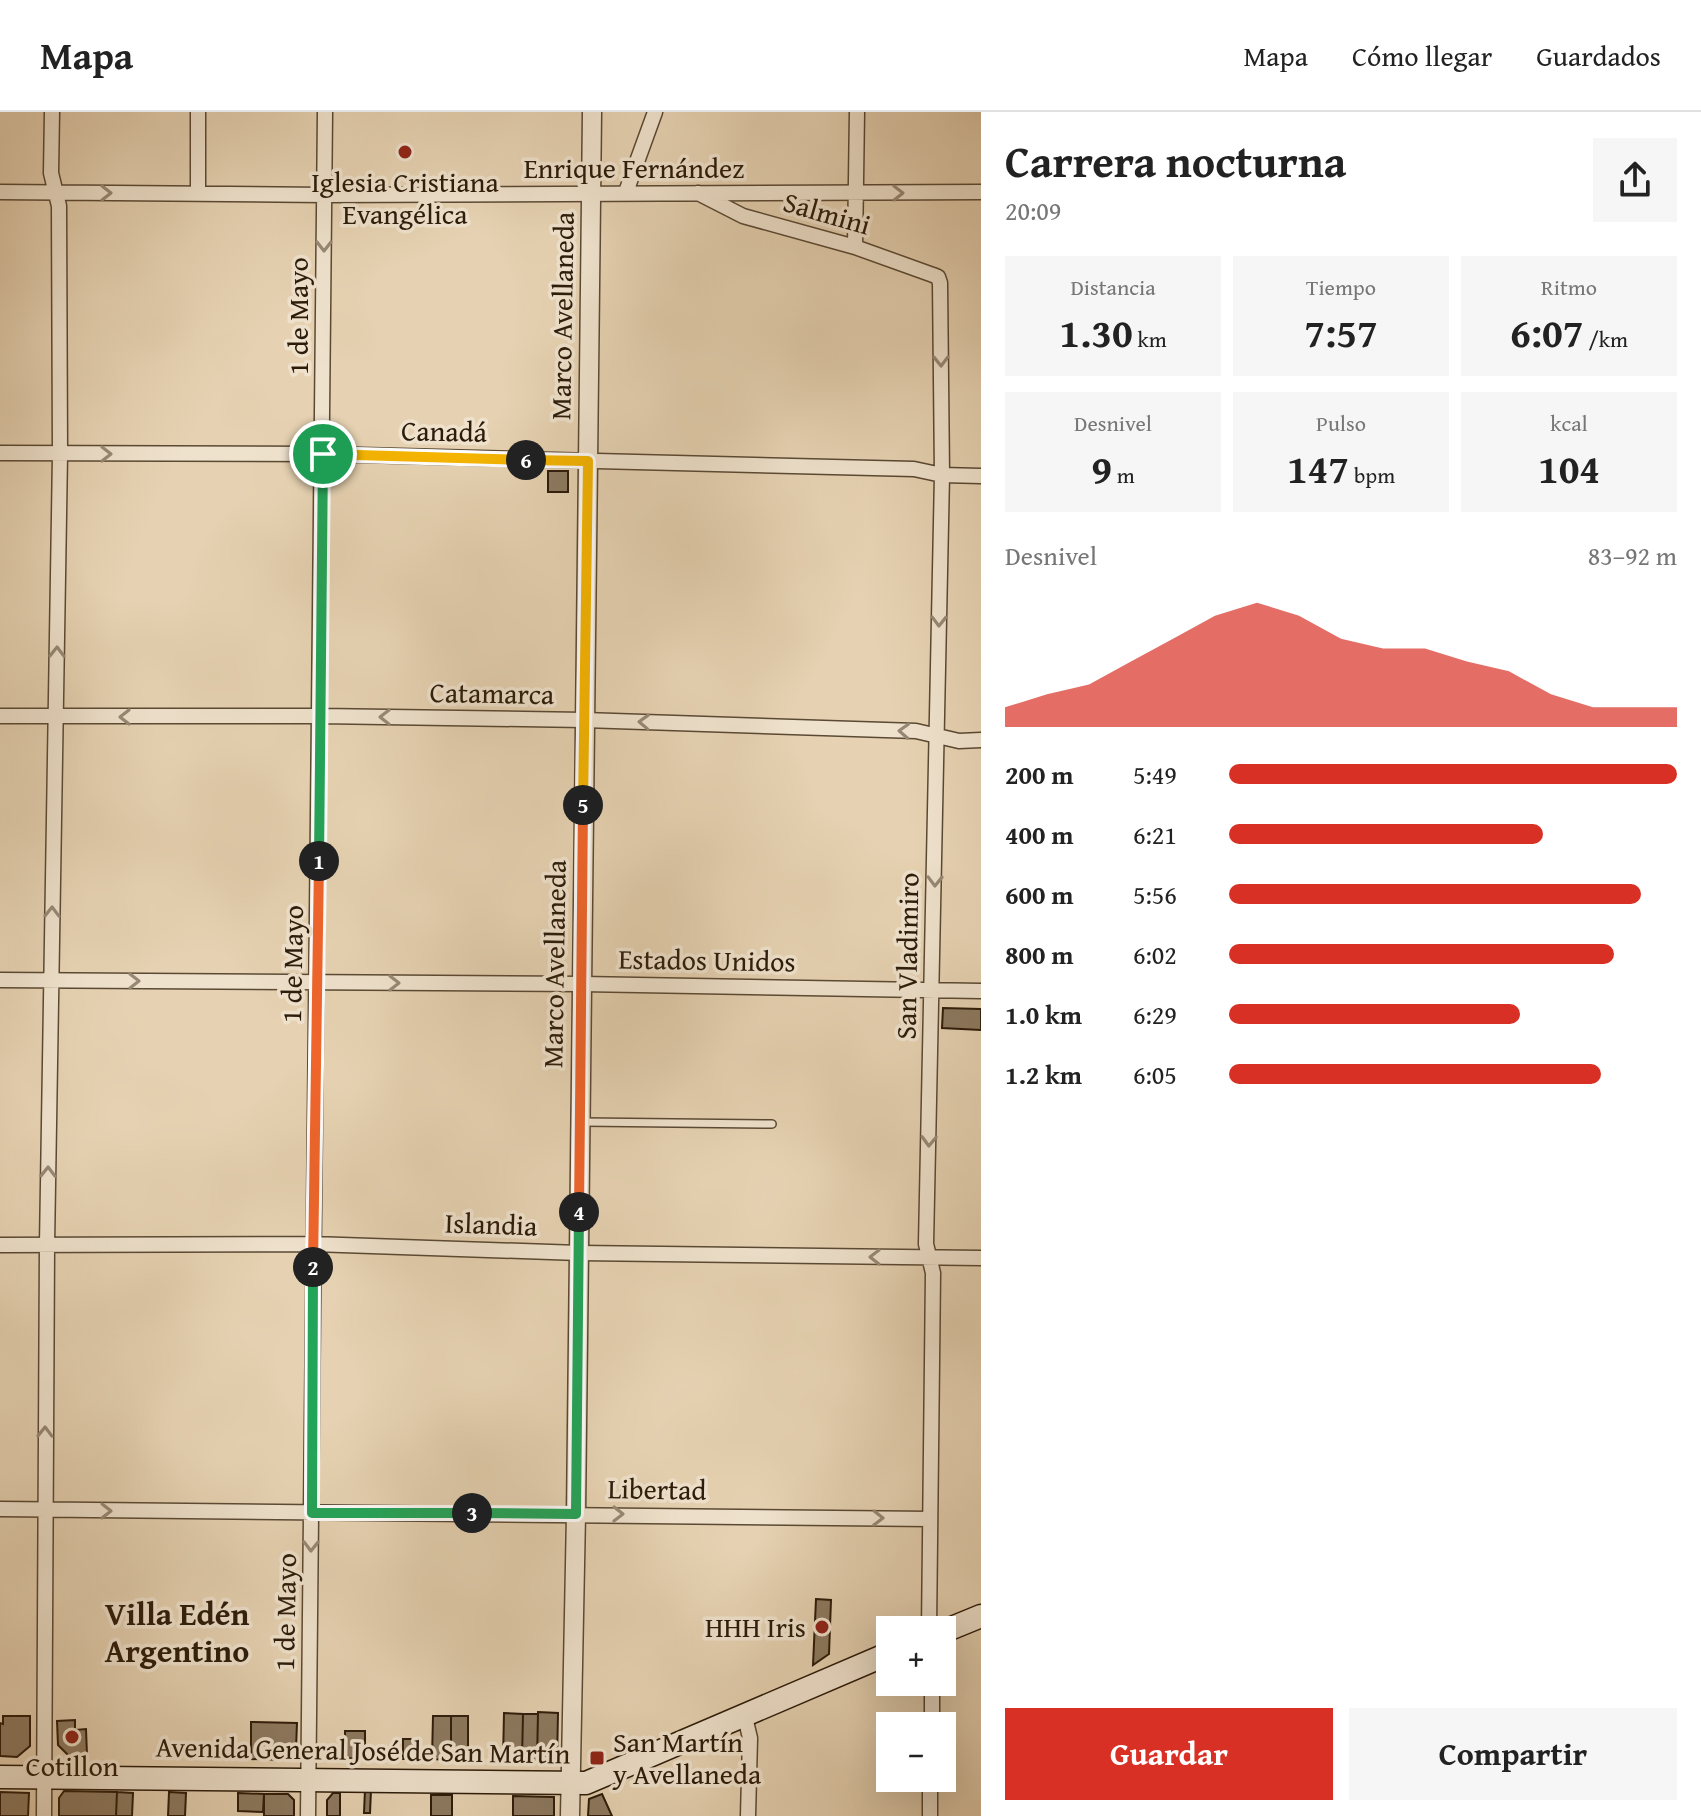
<!DOCTYPE html>
<html lang="es">
<head>
<meta charset="utf-8">
<style>
	:root { --surface:#fff; --page:#f6f6f6; --text:#222; --muted:#767676; --line:#e0e0e0; --accent:#d93025 }
	body { margin:0; font-family:"Gentium Book Plus",serif; background:var(--page); color:var(--text); height:100vh; display:flex; flex-direction:column; font-size:30px; white-space:nowrap }
	* { box-sizing:border-box; margin:0 }
	p { font-size:26px; color:var(--muted) }
	.icon { flex:none; width:44px; height:44px; fill:none; stroke:currentColor; stroke-width:2; stroke-linecap:round; stroke-linejoin:round }
	.map { position:relative; flex:1; overflow:hidden }
	.panel { display:flex; flex-direction:column; background:var(--surface); width:720px }
	.panel>* { flex:none }
	.buttons { position:absolute; left:876px; top:1504px; display:grid; gap:16px }
	.buttons a { display:grid; place-items:center; width:80px; height:80px; border-radius:0px; background:var(--surface); box-shadow:0 8px 32px #0002; font-size:40px }
	.pin { position:absolute; display:grid; place-items:center; width:68px; height:68px; color:#fff; margin:-34px; border:4px solid #fff; border-radius:50%; box-shadow:0 2px 8px #0007 }
	.km { position:absolute; width:40px; height:40px; margin:-20px; border-radius:50%; background:#222; color:#fff; font-size:22px; line-height:40px; text-align:center }
	.round { display:grid; place-items:center; flex:none; width:84px; height:84px; border-radius:0px; background:var(--page) }
	.head { display:flex; align-items:center; justify-content:space-between; height:136px; padding:0 24px }
	h1 { font-size:44px; font-weight:800; line-height:60px }
	.metrics { display:grid; grid-template-columns:repeat(3,1fr); gap:12px; height:136px; padding:8px 24px }
	.metrics div { display:grid; align-content:center; border-radius:0px; background:var(--page); text-align:center }
	.metrics b { font-size:40px; font-weight:800 }
	.metrics small { font-size:22px; font-weight:400 }
	.metrics p { font-size:22px }
	.chart { height:224px; padding:16px 24px }
	.chart p { display:flex; justify-content:space-between }
	.chart svg { width:100%; height:144px; margin-top:8px; fill:var(--accent); opacity:.7 }
	.cta { display:flex; gap:16px; margin-top:auto; padding:16px 24px }
	.cta a { flex:1; height:92px; border-radius:0px; background:var(--accent); color:#fff; font-size:32px; font-weight:800; line-height:92px; text-align:center }
	.cta a+a { background:var(--page); color:var(--text) }
	ul { padding:0 24px; list-style:none; font-size:26px }
	li { display:grid; grid-template-columns:128px 96px 1fr; align-items:center; height:60px }
	li i { height:20px; border-radius:10px; background:var(--accent) }
	header { display:flex; align-items:center; gap:48px; box-sizing:border-box; height:112px; padding:0 40px; background:var(--surface); border-bottom:2px solid var(--line) }
	header strong { font-size:38px }
	nav { display:flex; gap:44px; margin-inline-start:auto; font-size:28px }
	main { display:flex; flex:1; min-height:0 }
	.map>svg:first-child { display:block }
</style>
</head>
<body>
<header>
<strong>Mapa</strong>
<nav><a>Mapa</a><a>Cómo llegar</a><a>Guardados</a></nav>
</header>
<main>
<div class="map">
<svg width="981" height="1704" viewBox="0 0 981 1704">
	<rect width="100%" height="100%" fill="#e6d2b2"/>
	<filter id="stains"><feTurbulence type="fractalNoise" baseFrequency=".0025" numOctaves="4"/><feColorMatrix values="0 0 0 0 .2 0 0 0 0 .09 0 0 0 0 .02 0 0 0 .5 -.17"/></filter>
	<radialGradient id="worn" r=".72"><stop offset=".6" stop-color="#630" stop-opacity="0"/><stop offset="1" stop-color="#630" stop-opacity=".3"/></radialGradient>
	<path fill="#8d7a61" stroke="#2c1b0a" stroke-width="2" d="M548 359H568V380H548Z
		M943 896 981 897V918L942 916Z
		M816 1487 831 1488 829 1542 813 1553Z
		M538 1600 558 1601 557 1650 537 1649Z
		M504 1601 523 1602 522 1649 503 1648Z
		M523 1602H538L537 1649H522Z
		M3 1604H30V1634L17 1645 0 1644V1611L3 1612Z
		M433 1604H451V1648L432 1647Z
		M451 1604H468V1648H451Z
		M75 1608V1618L86 1617 87 1643 69 1644 58 1633 57 1609Z
		M251 1610 297 1611 296 1637 287 1648 251 1647Z
		M345 1619H365V1647L345 1646Z
		M403 1627H413L414 1647H403Z
		M365 1678H371L370 1701H364Z
		M64 1679 117 1680 116 1704H59V1686Z
		M0 1680 29 1681 28 1704H0Z
		M117 1680 133 1681 132 1704H116Z
		M169 1680 186 1681 185 1704H168Z
		M238 1681 264 1682 263 1700 238 1699Z
		M333 1681H340V1704H327V1688Z
		M264 1682H288L294 1688V1704H264Z
		M602 1682 612 1704H588L589 1687Z
		M431 1683H452V1704H431Z
		M513 1684 554 1685V1704H513Z"/>
	<g fill="none" stroke-linecap="round" stroke-linejoin="round">
		<g stroke="#5a4934" stroke-width="10">
			<path id="service" d="M583 1010 772 1012"/>
		</g>
		<g stroke="#5a4934" stroke-width="17">
			<path id="minor" d="M0 80 324 83 981 80
				M626 80 655 0
				M198 81V0
				M698 81 743 104 855 135 933 163 938 165 940 171 942 363 926 1132 933 1161 929 1518
				M855 135 857 0
				M0 341 323 342 914 357 942 363 981 364
				M0 604H321L584 608 916 619 959 629 981 628
				M0 868 582 872 981 879
				M0 1133 313 1132 579 1141 981 1146
				M0 1397 930 1407
				M745 1605 750 1626 748 1704
				M932 1614V1570
				M44 1704 47 1133 60 342 59 94 51 61 52 0
				M308 1704 325 0
				M930 1704V1666"/>
		</g>
		<g stroke="#5a4934" stroke-width="21">
			<path id="tertiary" d="M570 1704 576 1402 592 0"/>
		</g>
		<g stroke="#2c1b0a" stroke-width="25">
			<path id="secondary" d="M942 1520 981 1504
				M0 1665 586 1671 890 1541"/>
		</g>
		<use href="#service" stroke="#efe2cd" stroke-width="7"/>
		<use href="#minor" stroke="#efe2cd" stroke-width="14"/>
		<use href="#tertiary" stroke="#efe2cd" stroke-width="18"/>
		<use href="#secondary" stroke="#efe2cd" stroke-width="22"/>
	</g>
	<defs><path id="oneway-chevron" d="M-2-3.5L2.5 0L-2 3.5" fill="none" stroke-width="1.6" stroke-linecap="round" stroke-linejoin="round" transform="scale(2)"/></defs>
	<g stroke="#978875">
		<use href="#oneway-chevron" transform="translate(106 81)"/>
		<use href="#oneway-chevron" transform="translate(898 81) rotate(-1)"/>
		<use href="#oneway-chevron" transform="translate(324 134) rotate(90)"/>
		<use href="#oneway-chevron" transform="translate(941 249) rotate(89)"/>
		<use href="#oneway-chevron" transform="translate(106 342)"/>
		<use href="#oneway-chevron" transform="translate(939 509) rotate(91)"/>
		<use href="#oneway-chevron" transform="translate(57 540) rotate(-89)"/>
		<use href="#oneway-chevron" transform="translate(125 605) rotate(180)"/>
		<use href="#oneway-chevron" transform="translate(385 605) rotate(-179)"/>
		<use href="#oneway-chevron" transform="translate(644 610) rotate(-178)"/>
		<use href="#oneway-chevron" transform="translate(904 619) rotate(-177)"/>
		<use href="#oneway-chevron" transform="translate(935 769) rotate(91)"/>
		<use href="#oneway-chevron" transform="translate(52 800) rotate(-89)"/>
		<use href="#oneway-chevron" transform="translate(134 869)"/>
		<use href="#oneway-chevron" transform="translate(394 871)"/>
		<use href="#oneway-chevron" transform="translate(929 1029) rotate(92)"/>
		<use href="#oneway-chevron" transform="translate(48 1060) rotate(-89)"/>
		<use href="#oneway-chevron" transform="translate(875 1145) rotate(-179)"/>
		<use href="#oneway-chevron" transform="translate(45 1320) rotate(-89)"/>
		<use href="#oneway-chevron" transform="translate(106 1399) rotate(1)"/>
		<use href="#oneway-chevron" transform="translate(618 1402) rotate(1)"/>
		<use href="#oneway-chevron" transform="translate(878 1406) rotate(1)"/>
		<use href="#oneway-chevron" transform="translate(311 1434) rotate(91)"/>
	</g>
	<g fill="none" stroke-linecap="round" stroke-linejoin="round">
		<g stroke="#fff" stroke-width="16">
			<path id="split-1" d="M319 749 323 342"/>
		</g>
		<g stroke="#fff" stroke-width="16">
			<path id="split-2" d="M313 1155 319 749"/>
		</g>
		<g stroke="#fff" stroke-width="16">
			<path id="split-3" d="M313 1155 312 1401H472"/>
		</g>
		<g stroke="#fff" stroke-width="16">
			<path id="split-4" d="M472 1401 576 1402 579 1100"/>
		</g>
		<g stroke="#fff" stroke-width="16">
			<path id="split-5" d="M579 1100 583 693"/>
		</g>
		<g stroke="#fff" stroke-width="16">
			<path id="split-6" d="M526 348 588 349 583 693"/>
		</g>
		<g stroke="#fff" stroke-width="16">
			<path id="split-7" d="M323 342 526 348"/>
		</g>
		<use href="#split-1" stroke="#22a559" stroke-width="10"/>
		<use href="#split-2" stroke="#f0652b" stroke-width="10"/>
		<use href="#split-3" stroke="#22a559" stroke-width="10"/>
		<use href="#split-4" stroke="#22a559" stroke-width="10"/>
		<use href="#split-5" stroke="#f0652b" stroke-width="10"/>
		<use href="#split-6" stroke="#f5b400" stroke-width="10"/>
		<use href="#split-7" stroke="#f5b400" stroke-width="10"/>
	</g>
	<g fill="#8f2418" stroke="#efe2cd" stroke-width="3">
		<circle cx="405" cy="40" r="8"/>
		<circle cx="822" cy="1515" r="8"/>
		<circle cx="72" cy="1625" r="8"/>
		<rect x="589" y="1638" width="16" height="16" rx="4"/>
	</g>
	<g text-anchor="middle" stroke-width="7" stroke-linejoin="round" paint-order="stroke">
		<g font-size="28" fill="#2c1b0a" stroke="#efe2cd">
			<text x="634" y="66">Enrique Fernández</text>
			<text transform="translate(827 101) rotate(16)" y="10">Salmini</text>
			<text transform="translate(298 204) rotate(-90)" y="10">1 de Mayo</text>
			<text transform="translate(562 204) rotate(-89)" y="10">Marco Avellaneda</text>
			<text transform="translate(444 319) rotate(1)" y="10">Canadá</text>
			<text transform="translate(492 581) rotate(1)" y="10">Catamarca</text>
			<text transform="translate(907 844) rotate(-89)" y="10">San Vladimiro</text>
			<text transform="translate(707 848) rotate(1)" y="10">Estados Unidos</text>
			<text transform="translate(292 852) rotate(-89)" y="10">1 de Mayo</text>
			<text transform="translate(554 852) rotate(-89)" y="10">Marco Avellaneda</text>
			<text transform="translate(491 1112) rotate(2)" y="10">Islandia</text>
			<text transform="translate(657 1377) rotate(1)" y="10">Libertad</text>
			<text transform="translate(285 1500) rotate(-89)" y="10">1 de Mayo</text>
			<text transform="translate(363 1638) rotate(1)" y="10">Avenida General José de San Martín</text>
		</g>
		<g font-size="28" fill="#2c1b0a" stroke="#efe2cd">
			<text x="405" y="80">Iglesia Cristiana<tspan x="405" dy="32">Evangélica</tspan></text>
			<text x="806" y="1525" text-anchor="end">HHH Iris</text>
			<text x="613" y="1640" text-anchor="start">San Martín<tspan x="613" dy="32">y Avellaneda</tspan></text>
			<text x="72" y="1664">Cotillon</text>
		</g>
		<g font-size="32" font-weight="bold" fill="#2c1b0a" stroke="#efe2cd">
			<text x="177" y="1513">Villa Edén<tspan x="177" dy="37">Argentino</tspan></text>
		</g>
	</g>
	<rect width="100%" height="100%" filter="url(#stains)"/>
	<rect width="100%" height="100%" fill="url(#worn)"/>
</svg>
<div class="buttons">
<a>+</a>
<a>−</a>
</div>
<div class="pin" style="left:323px;top:342px;background:#1e9e55"><svg class="icon" aria-label="arrive" viewBox="0 0 24 24"><path d="M6 21V4h12l-3 4 3 4H6"/></svg></div>
<b class="km" style="left:319px;top:749px">1</b>
<b class="km" style="left:313px;top:1155px">2</b>
<b class="km" style="left:472px;top:1401px">3</b>
<b class="km" style="left:579px;top:1100px">4</b>
<b class="km" style="left:583px;top:693px">5</b>
<b class="km" style="left:526px;top:348px">6</b>
</div>
<section class="panel">
<div class="head"><div><h1>Carrera nocturna</h1><p>20:09</p></div><a class="round"><svg class="icon" aria-label="share" viewBox="0 0 24 24"><path d="M12 15V3M7 8l5-5 5 5M5 13v7h14v-7"/></svg></a></div>
<div class="metrics">
<div><p>Distancia</p><b>1.30<small> km</small></b></div>
<div><p>Tiempo</p><b>7:57</b></div>
<div><p>Ritmo</p><b>6:07<small> /km</small></b></div>
</div>
<div class="metrics">
<div><p>Desnivel</p><b>9<small> m</small></b></div>
<div><p>Pulso</p><b>147<small> bpm</small></b></div>
<div><p>kcal</p><b>104</b></div>
</div>
<div class="chart"><p><span>Desnivel</span>83–92 m</p>
<svg viewBox="0 0 160 44" preserveAspectRatio="none"><path d="M0 44V38L10 34L20 31L30 24L40 17L50 10L60 6L70 10L80 17L90 20L100 20L110 24L120 27L130 34L140 38L150 38L160 38V44z"/></svg>
</div>
<ul>
<li><b>200 m</b>5:49<i style="width:100%"></i></li>
<li><b>400 m</b>6:21<i style="width:70%"></i></li>
<li><b>600 m</b>5:56<i style="width:92%"></i></li>
<li><b>800 m</b>6:02<i style="width:86%"></i></li>
<li><b>1.0 km</b>6:29<i style="width:65%"></i></li>
<li><b>1.2 km</b>6:05<i style="width:83%"></i></li>
</ul>
<div class="cta"><a>Guardar</a><a>Compartir</a></div>
</section>
</main>
</body>
</html>
